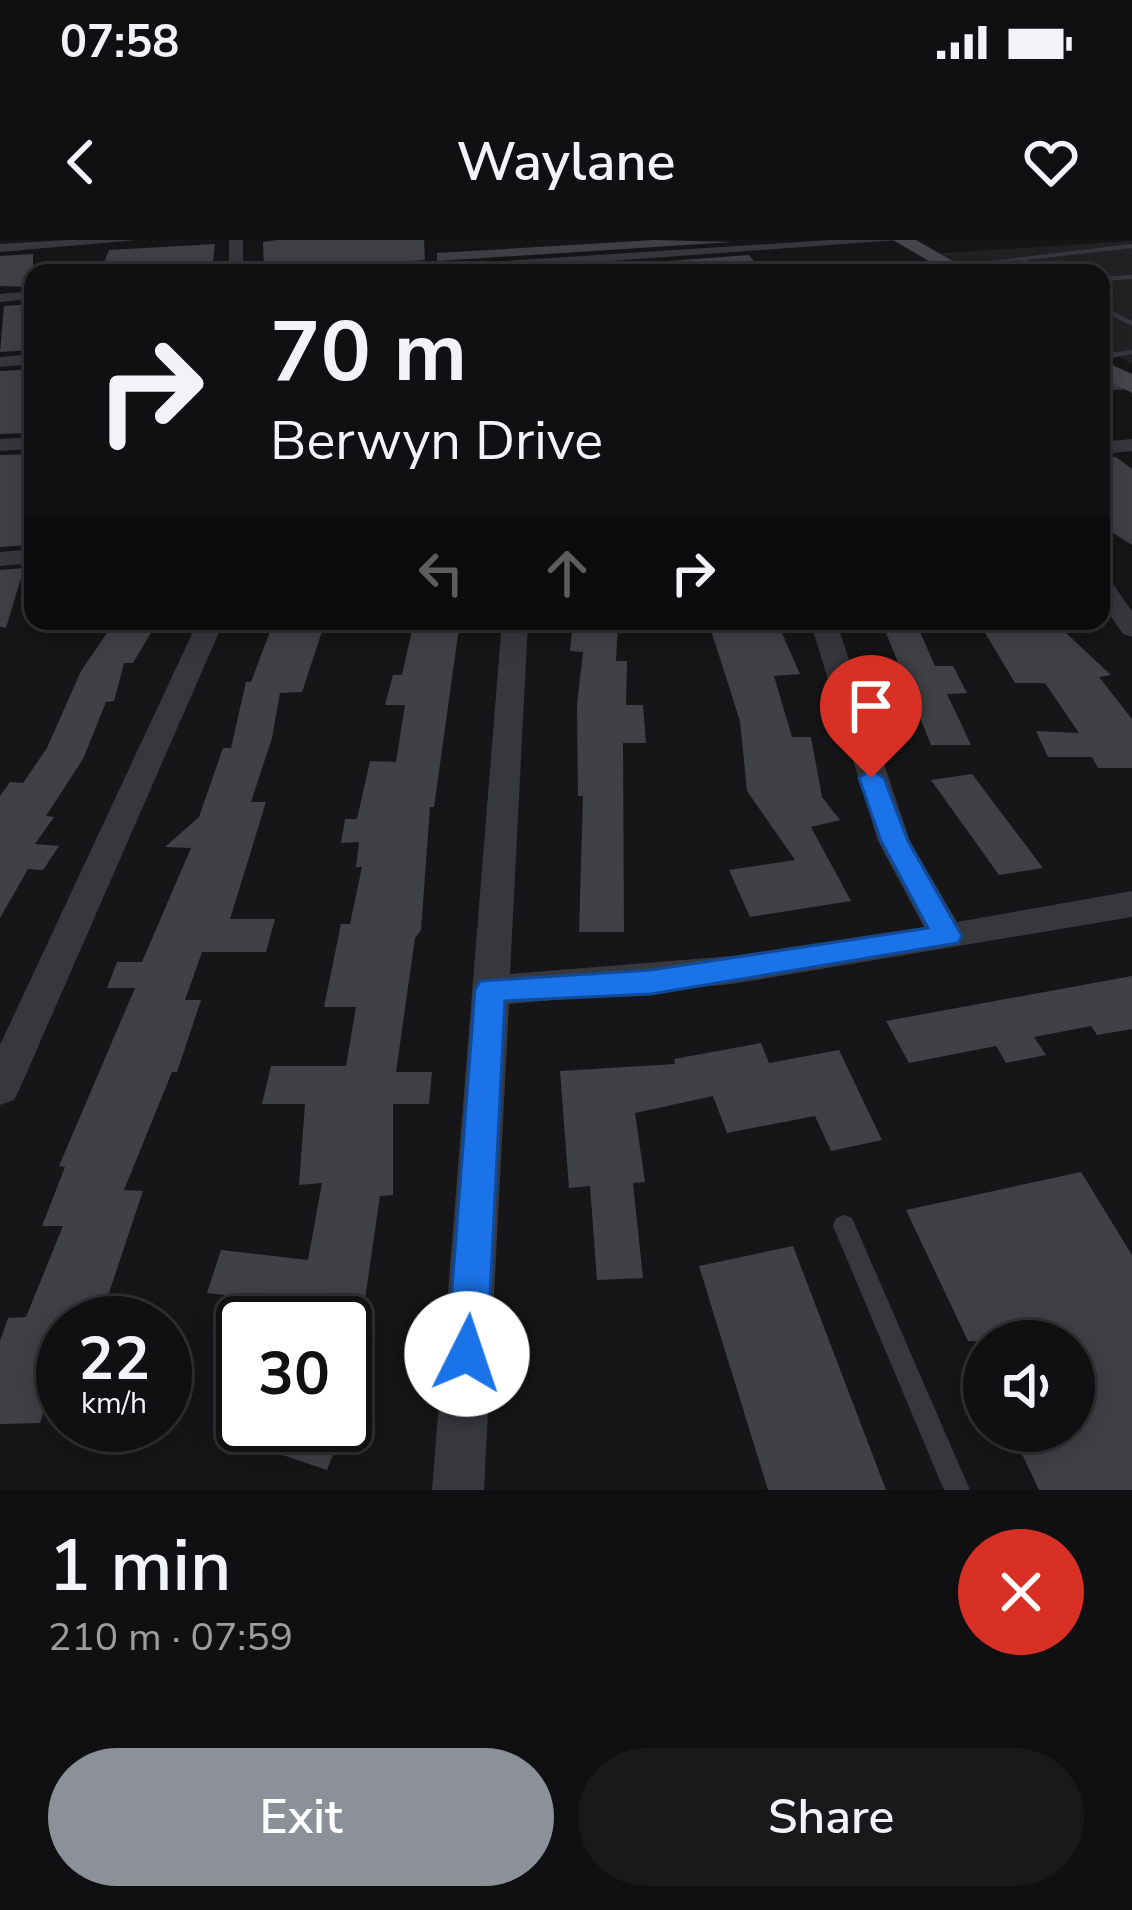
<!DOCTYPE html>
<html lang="en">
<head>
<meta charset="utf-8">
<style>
  body { margin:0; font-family:"Nunito Sans",sans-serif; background:#19191b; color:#f1f3f6; height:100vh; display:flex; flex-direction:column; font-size:45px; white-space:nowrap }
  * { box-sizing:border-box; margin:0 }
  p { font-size:39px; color:#9c9d9f }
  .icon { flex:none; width:66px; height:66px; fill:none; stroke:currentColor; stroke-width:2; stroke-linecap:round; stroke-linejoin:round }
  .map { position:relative; height:1250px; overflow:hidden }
  .panel { display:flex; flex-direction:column; background:#101012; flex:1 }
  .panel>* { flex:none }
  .guide { position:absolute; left:24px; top:24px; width:1086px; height:366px; border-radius:24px; box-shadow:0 6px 30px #0003,0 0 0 3px #303032; background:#101012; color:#f1f3f6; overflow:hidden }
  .controls { position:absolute; left:963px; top:1080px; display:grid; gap:24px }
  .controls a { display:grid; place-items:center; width:132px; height:132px; border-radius:50%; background:#101012; box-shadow:0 6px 30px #0003,0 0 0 3px #303032; font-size:60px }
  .speed { position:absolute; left:36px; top:1056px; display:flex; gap:24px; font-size:60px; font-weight:700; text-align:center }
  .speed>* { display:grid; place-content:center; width:156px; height:156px; border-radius:50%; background:#101012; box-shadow:0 6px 30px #0003,0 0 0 3px #303032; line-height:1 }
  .speed small { font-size:30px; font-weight:400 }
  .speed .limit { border:6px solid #111; border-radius:18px; background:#fff; color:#111 }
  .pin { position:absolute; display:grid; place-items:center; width:102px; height:102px; color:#fff; margin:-123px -51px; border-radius:50% 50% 50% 0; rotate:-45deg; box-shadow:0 0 12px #0007 }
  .pin .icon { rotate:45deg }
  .me { position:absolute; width:132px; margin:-66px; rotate:4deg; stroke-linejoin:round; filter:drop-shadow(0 0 9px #0008) }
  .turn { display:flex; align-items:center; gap:42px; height:252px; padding:0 48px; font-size:54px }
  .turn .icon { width:156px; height:156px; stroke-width:2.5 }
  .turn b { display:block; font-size:84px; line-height:102px }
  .lanes { display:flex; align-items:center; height:114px; padding:0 48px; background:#0003; justify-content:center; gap:60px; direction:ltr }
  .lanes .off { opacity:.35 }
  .round { display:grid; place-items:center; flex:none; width:126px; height:126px; border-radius:63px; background:#19191b }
  .overview { display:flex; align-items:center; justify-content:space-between; height:204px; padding:0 48px }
  h1 { font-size:72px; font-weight:600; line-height:90px }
  .action { display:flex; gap:24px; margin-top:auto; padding:24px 48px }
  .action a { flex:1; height:138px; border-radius:72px; background:#8c9099; color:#fff; font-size:48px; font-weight:600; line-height:138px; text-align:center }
  .action a+a { background:#19191b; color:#f1f3f6 }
  .status { display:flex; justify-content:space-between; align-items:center; height:84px; padding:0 60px; background:#101012; direction:ltr }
  .status svg { height:33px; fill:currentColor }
  header { display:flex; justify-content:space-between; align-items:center; height:156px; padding:0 48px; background:#101012; font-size:54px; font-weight:600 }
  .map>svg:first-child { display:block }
  .built { fill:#222225 }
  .building { fill:#404145 }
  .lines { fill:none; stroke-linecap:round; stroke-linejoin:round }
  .lane { fill:#37383d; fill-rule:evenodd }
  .street { fill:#37383d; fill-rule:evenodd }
  .secondary { fill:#45474d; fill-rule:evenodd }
  .route { fill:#1a73e8; stroke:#114b97; stroke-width:3 }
</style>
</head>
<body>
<div class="status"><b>07:58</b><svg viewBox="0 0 49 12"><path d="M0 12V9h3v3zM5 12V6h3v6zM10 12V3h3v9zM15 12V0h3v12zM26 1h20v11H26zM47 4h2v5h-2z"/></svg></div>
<header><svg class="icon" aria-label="back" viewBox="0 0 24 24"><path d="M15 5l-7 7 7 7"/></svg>Waylane<svg class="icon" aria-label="heart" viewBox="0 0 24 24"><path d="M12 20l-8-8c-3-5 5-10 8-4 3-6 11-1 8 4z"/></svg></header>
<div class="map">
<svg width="1132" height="1250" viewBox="0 0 1132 1250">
  <rect width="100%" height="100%" fill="#161618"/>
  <path class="built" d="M1132 1V124L1101 107V33H964L930 14Z"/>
  <g class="building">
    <path d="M277 0H424L425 20 264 31 263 2Z"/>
    <path d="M655 0 733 2 437 21V13Z"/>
    <path d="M215 4 212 33H100L109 10Z"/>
    <path d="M33 14V47L0 46V16Z"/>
    <path d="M749 15 764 33H508Z"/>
    <path d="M33 64V110L0 112 4 66Z"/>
    <path d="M33 129V193L0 194V131Z"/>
    <path d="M33 214 32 305 0 307V215Z"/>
    <path d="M1116 217 1132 229V305L1101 285V218Z"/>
    <path d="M24 328 6 388 0 387V330Z"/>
    <path d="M115 381H153L147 391H152L133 423H124L114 461 106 462 83 519 46 576 54 577 35 604 59 606 43 630 28 629 0 678V556L10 542 23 543 47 508 81 431Z"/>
    <path d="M274 381 325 382 302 452 280 453 272 498 251 562H266L230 679H275L266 712H202L185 760H201L177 832H172L124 950 143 951 99 1083H63V1139L54 1140 40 1183 0 1184V1101L8 1078 26 1077 63 986H42L65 927 59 926 135 748H107L117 722H142L191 608 165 607 199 577 223 508H231L246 442H251Z"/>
    <path d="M414 381H460L434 567H430L421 690 415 698 396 832H432L429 864H393V955L380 956 362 1080H297L300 1064 207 1053 221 1010 308 1020 322 943 299 945 305 864H262L271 826H346L356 767H324L341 684H350L362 627H356L359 602 341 603 345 579H357L370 521 396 522 405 465H385L393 435H402Z"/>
    <path d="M708 381H765L767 387 778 384 800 434 774 436 792 497H811L822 557 840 580 811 587 851 661 750 677 729 630 795 620 747 551 740 481Z"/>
    <path d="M978 381H1062L1065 392 1111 435 1099 437 1132 479V528H1098L1092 517H1048L1036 491 1079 493 1045 443H1015Z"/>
    <path d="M573 382 618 384 616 421H627L626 465H643L646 503H623L624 692H579L583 556H578L577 465 583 412 570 411Z"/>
    <path d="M882 383H916L935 426H953L967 453 947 454 971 505H931Z"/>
    <path d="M972 534 1043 628 999 635 931 540Z"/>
    <path d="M1132 736V789L1097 795 1091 786 1034 797 1046 815 1006 823 996 806 909 823 886 781Z"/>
    <path d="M761 803 769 823 839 810 882 900 831 911 815 876 727 893 713 856 635 873 645 942 633 943 643 1038 597 1040 590 946 569 948 560 831 675 824 674 819Z"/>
    <path d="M1081 932 1132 1015V1250H1039L1011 1191H1074V1101H968L906 970Z"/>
    <path d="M793 1006 886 1250H768L699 1026Z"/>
    <path d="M268 1185H345L327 1230 259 1207Z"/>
  </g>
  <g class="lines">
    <g class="lane">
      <path d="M1132 4V8L1027 20 1060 33H1050L1021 20 951 28 948 26Z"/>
      <path d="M1132 35V39L1101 41V37Z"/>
      <path d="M1101 65 1132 81V86L1101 70Z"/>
      <path d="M1132 110V114L1101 120V114Z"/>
      <path d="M1132 143V149L1101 151V145Z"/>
      <path d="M844 975 852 978 970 1250H944L833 986 836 978Z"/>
    </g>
    <g class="street">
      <path d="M66 0H137L0 12V4Z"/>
      <rect x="229" y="0" width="14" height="33"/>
      <path d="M830 0H898L446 33H374L381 29Z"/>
      <path d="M33 51V59L0 62V54Z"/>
      <path d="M33 114V124L0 127V117Z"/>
      <path d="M33 197V209L0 211V199Z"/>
      <path d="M1132 199V211L1101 214V202Z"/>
      <path d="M33 309V323L0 326V312Z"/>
      <path d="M1101 338 1110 340 1132 371V397L1123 394 1101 362Z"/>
      <path d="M198 381H224L20 848 14 860 0 865V805Z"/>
      <path d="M502 381H528L510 734 732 716 924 687 878 601 810 381H836L910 601 957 682 1132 651V677L732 744 509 764 484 1250H432Z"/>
    </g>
    <g class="secondary">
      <path d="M893 0H916L974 33H949Z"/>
      <path d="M1101 120 1132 134V153L1101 137Z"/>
    </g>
  </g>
  <path class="route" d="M871 530 884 538 908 601 962 696 958 703 651 754 505 761 487 1114 481 1128 467 1134 453 1128 447 1114 475 750 480 741 651 730 928 688 881 601 859 538Z"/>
</svg>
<div class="controls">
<a><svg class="icon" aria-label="sound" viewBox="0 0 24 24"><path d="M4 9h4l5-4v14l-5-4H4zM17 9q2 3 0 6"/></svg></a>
</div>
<div class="speed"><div>22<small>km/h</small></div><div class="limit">30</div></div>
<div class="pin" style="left:871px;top:538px;background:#d93025"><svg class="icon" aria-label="arrive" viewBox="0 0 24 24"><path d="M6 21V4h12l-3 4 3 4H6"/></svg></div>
<svg class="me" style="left:467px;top:1114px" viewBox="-20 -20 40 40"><circle r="19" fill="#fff"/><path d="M0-13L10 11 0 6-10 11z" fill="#1a73e8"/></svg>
<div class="guide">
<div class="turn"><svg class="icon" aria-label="right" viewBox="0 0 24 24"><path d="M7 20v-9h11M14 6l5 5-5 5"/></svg><div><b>70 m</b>Berwyn Drive</div></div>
<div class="lanes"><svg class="icon off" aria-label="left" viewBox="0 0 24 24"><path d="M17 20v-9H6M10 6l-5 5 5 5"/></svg><svg class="icon off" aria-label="ahead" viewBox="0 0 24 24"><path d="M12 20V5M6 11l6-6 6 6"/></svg><svg class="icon" aria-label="right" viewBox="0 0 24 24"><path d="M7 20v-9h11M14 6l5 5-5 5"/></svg></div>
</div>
</div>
<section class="panel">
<div class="overview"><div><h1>1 min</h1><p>210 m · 07:59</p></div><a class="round" style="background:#d93025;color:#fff"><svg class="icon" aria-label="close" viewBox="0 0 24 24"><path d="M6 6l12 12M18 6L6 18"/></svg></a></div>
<div class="action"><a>Exit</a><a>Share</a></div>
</section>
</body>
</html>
